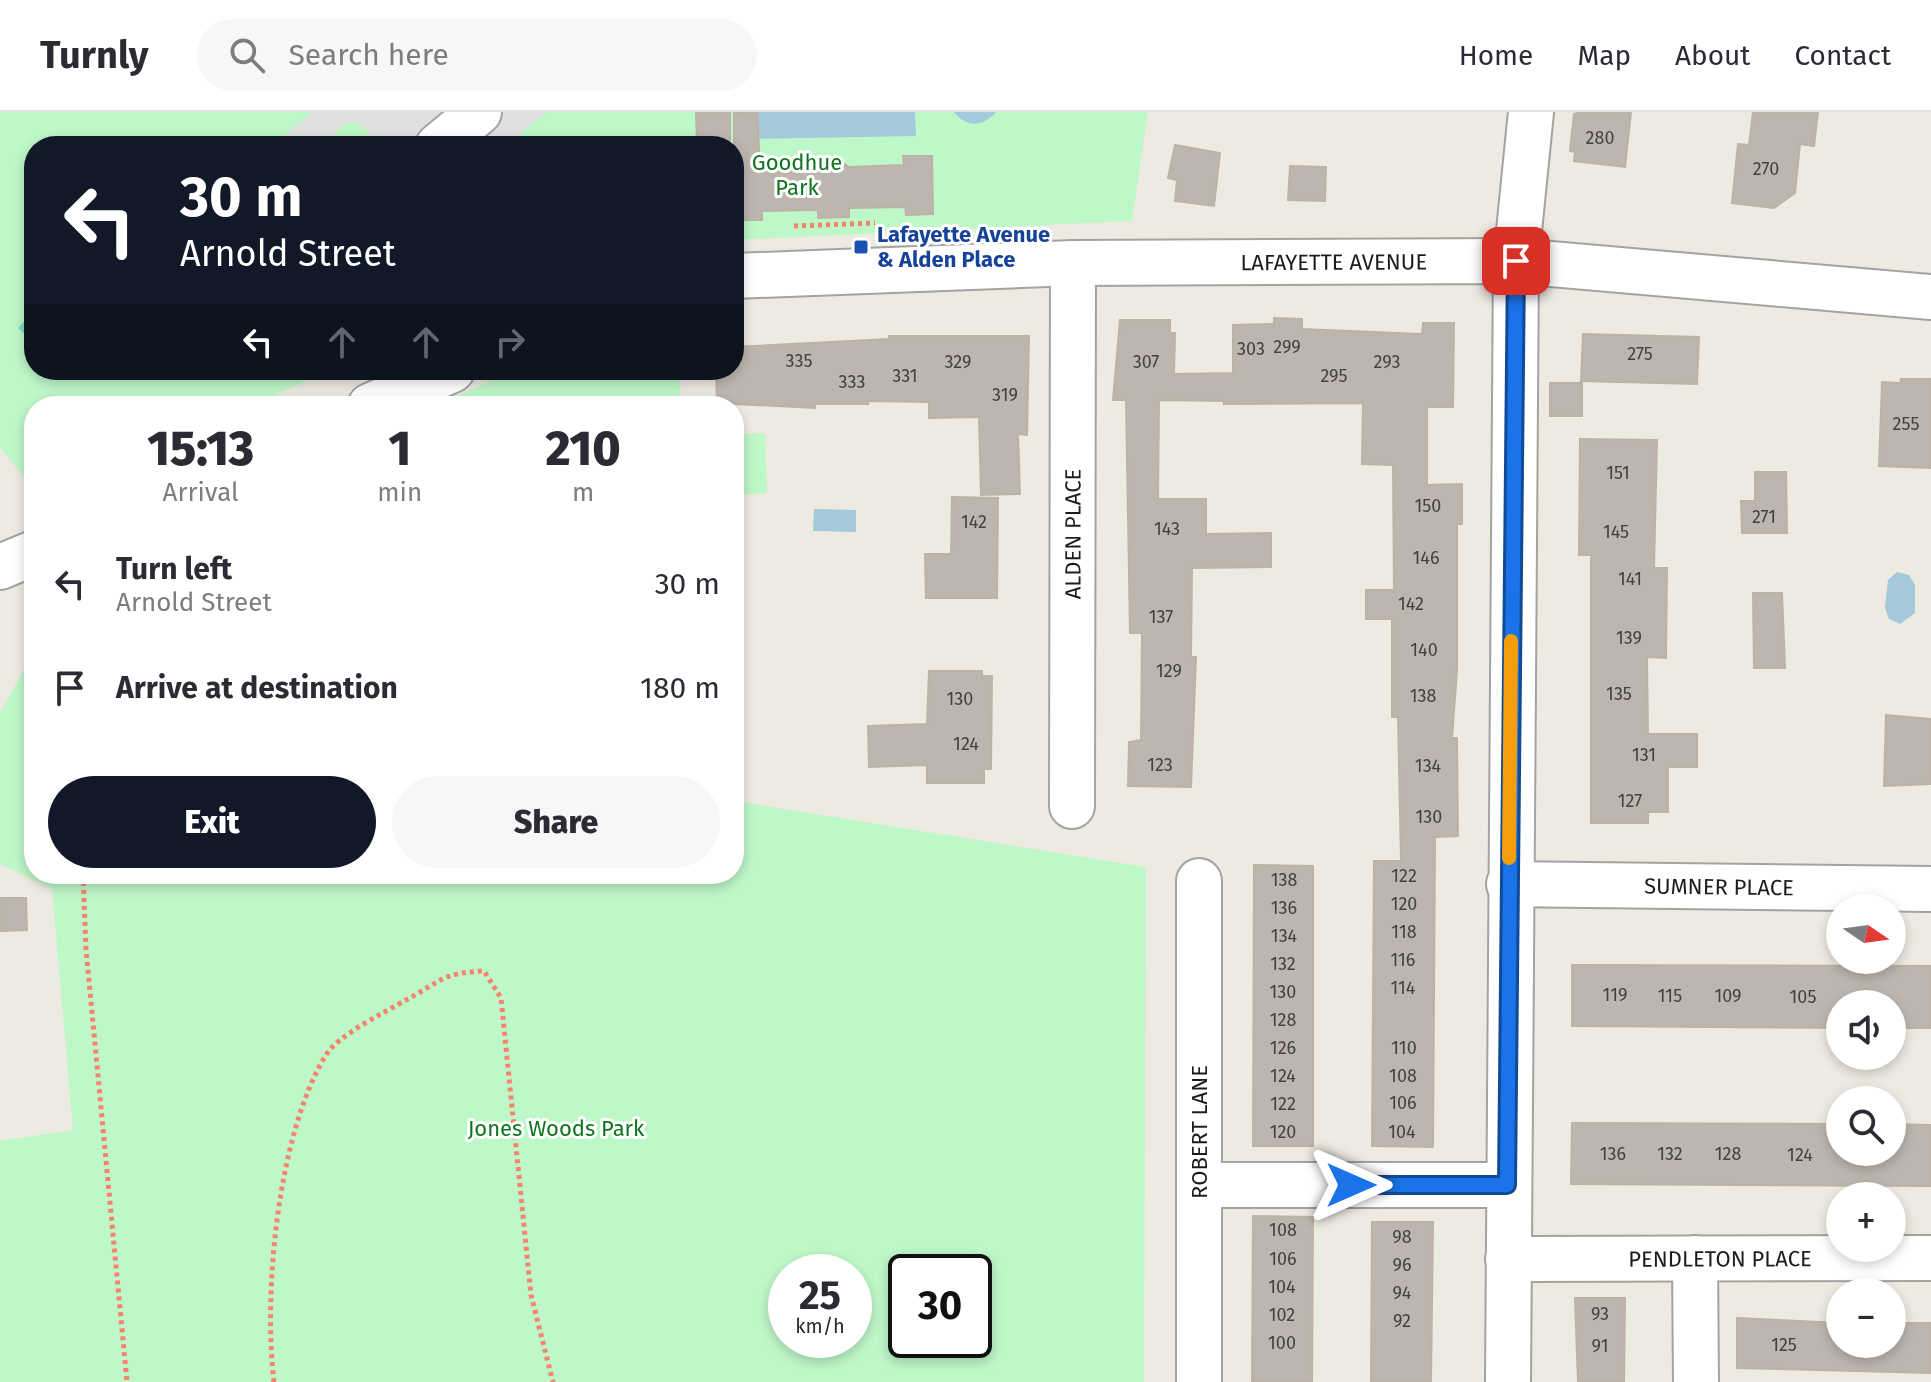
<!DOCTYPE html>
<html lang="en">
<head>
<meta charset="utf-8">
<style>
  body { margin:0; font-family:"Fira Sans",sans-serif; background:#f7f7f7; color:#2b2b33; height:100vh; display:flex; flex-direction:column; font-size:30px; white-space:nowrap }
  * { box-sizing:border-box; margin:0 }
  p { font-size:26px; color:#7c7c81 }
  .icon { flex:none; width:44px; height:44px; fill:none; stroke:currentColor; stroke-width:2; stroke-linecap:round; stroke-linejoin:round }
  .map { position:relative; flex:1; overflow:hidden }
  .panel { position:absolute; left:24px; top:284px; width:720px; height:488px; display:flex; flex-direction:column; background:#fff; border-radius:32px; box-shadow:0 4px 12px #0003 }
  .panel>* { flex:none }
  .banner { position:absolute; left:24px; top:24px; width:720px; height:244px; border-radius:32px; box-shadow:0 4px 12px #0003; background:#111827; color:#fff; overflow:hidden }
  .needle { width:52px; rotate:103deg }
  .tools { position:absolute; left:1826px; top:782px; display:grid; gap:16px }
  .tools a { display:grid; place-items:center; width:80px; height:80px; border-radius:50%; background:#fff; box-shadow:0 4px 12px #0003; font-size:40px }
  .speed { position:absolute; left:768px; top:1142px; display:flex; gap:16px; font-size:40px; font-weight:700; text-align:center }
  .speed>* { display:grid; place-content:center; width:104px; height:104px; border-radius:50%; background:#fff; box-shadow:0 4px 12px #0003; line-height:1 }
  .speed small { font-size:20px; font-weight:400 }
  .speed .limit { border:4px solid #111; border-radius:12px; background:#fff; color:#111 }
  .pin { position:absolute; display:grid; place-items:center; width:68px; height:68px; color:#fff; margin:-34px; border-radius:16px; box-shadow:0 4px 12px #0006 }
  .me { position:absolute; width:88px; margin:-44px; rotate:90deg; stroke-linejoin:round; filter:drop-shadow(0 0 6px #0008) }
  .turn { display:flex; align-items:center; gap:28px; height:168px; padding:0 24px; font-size:36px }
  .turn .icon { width:104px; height:104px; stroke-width:2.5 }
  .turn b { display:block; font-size:56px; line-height:68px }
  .lanes { display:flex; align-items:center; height:76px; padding:0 24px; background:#0003; justify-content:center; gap:40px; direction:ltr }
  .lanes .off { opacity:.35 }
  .eta { display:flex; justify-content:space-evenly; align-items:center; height:136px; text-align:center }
  .eta b { font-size:48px; font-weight:800; line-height:56px }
  .primary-button { display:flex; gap:16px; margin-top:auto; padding:16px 24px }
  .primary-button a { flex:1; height:92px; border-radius:48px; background:#111827; color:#fff; font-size:32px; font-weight:800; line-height:92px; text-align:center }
  .primary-button a+a { background:#f7f7f7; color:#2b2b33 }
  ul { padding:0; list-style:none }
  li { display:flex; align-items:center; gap:24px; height:104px; padding:0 24px }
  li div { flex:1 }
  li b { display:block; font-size:30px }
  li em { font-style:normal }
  header { display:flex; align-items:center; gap:48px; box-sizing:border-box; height:112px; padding:0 40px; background:#fff; border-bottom:2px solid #e1e1e2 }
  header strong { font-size:38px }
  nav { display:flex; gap:44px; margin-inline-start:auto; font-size:28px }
  .search { width:560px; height:72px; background:#f7f7f7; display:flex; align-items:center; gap:20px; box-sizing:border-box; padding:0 28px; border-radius:44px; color:#7c7c81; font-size:30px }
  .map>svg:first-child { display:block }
  .park { fill:#bef7c8; fill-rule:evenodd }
  .pitch { fill:#81dabf }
  .parking { fill:#e0e0e0 }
  .water { fill:#a3c9da }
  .building { fill:#bdb6ae; stroke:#beb2a5; stroke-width:2 }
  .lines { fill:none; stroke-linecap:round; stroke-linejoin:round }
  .minor-casing { stroke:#a3a3a3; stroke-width:48 }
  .path { stroke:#f5846b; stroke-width:5; stroke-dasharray:4 4; stroke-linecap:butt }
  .minor { stroke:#fff; stroke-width:44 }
  .route-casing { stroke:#114b97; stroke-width:20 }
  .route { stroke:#1a73e8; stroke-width:14 }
  .slow { stroke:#f59e0b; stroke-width:14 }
  .transit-dot { fill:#1a4fb4; stroke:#fff; stroke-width:3 }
  .labels { text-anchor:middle; stroke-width:6; stroke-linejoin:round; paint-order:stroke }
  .number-label { font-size:18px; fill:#444240 }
  .park-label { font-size:22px; fill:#0e751f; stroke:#fff }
  .transit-label { font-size:22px; font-weight:bold; fill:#164399; stroke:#fff; text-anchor:start }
  .street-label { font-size:22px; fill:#1c1c1c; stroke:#fff }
</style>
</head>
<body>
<header>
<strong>Turnly</strong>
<div class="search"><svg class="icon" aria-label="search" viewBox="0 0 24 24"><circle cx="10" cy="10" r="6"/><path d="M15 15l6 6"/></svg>Search here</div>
<nav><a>Home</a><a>Map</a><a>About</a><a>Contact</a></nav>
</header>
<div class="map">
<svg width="1931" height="1270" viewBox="0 0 1931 1270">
  <rect width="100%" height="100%" fill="#edeae2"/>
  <g class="park">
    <path d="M0 0H1148L1132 109 734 128V34H34V258H330L251 294H34V365L23 363 0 336Z"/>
    <path d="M515 258H679L681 294H435Z"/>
    <path d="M765 321 767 381 734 383V323Z"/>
    <path d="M34 540V762H734V689L1146 755 1144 1270H0V1029L73 1018 52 777 0 752V601ZM786 1160H854V1228H786ZM906 1160H974V1228H906Z"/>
  </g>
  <path class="pitch" d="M34 199V231L18 216Z"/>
  <path class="parking" d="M313 0H546L506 34H380L363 14 354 10 344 12 323 34H272Z"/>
  <g class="water">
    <path d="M747 0H915L916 24 747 27Z"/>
    <path d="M954 0H996C983 15 967 16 954 0Z"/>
    <path d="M814 397 856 398V420L813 419Z"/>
    <path d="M1897 460 1909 463 1915 473V501L1900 512 1889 507 1885 496 1888 468Z"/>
  </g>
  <g class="building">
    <path d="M696 0H730V32L697 33Z"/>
    <path d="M757 0 760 57 817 55 826 48H839L849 55 904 53 903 44H932L933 102 906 103 905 95 849 96V105L818 106V98L762 99V108H734V1Z"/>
    <path d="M1580 0H1631L1625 55 1574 49 1575 40 1570 39 1574 2Z"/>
    <path d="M1753 0H1818L1814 34 1800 32 1795 81 1774 96 1732 91 1738 32 1749 33Z"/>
    <path d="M1175 33 1220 41 1214 94 1175 89 1177 68 1168 66Z"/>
    <path d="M1290 54 1326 55 1325 89 1288 88Z"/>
    <path d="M1274 206 1302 207V217L1422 222 1423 211H1454L1453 295H1427V373L1462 372V412H1457V558L1452 626H1457L1458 724 1435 725 1433 1035 1372 1034 1374 749H1401L1398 605H1392V507H1366V478H1394L1393 353 1362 352 1363 291 1224 292V289L1159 288 1158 387H1206V422L1271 421V455L1192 456 1191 545H1196L1191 675 1128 674 1129 630 1141 628 1142 521H1130L1126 288H1113L1120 208H1170V221H1175L1174 262 1233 261V213L1274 212Z"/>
    <path d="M1583 222 1699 225 1697 272 1581 269Z"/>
    <path d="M889 224H1029L1027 323 1018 322 1020 382 981 383 979 305 929 306V290L868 289V292H815V296L717 291 716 258H734V235L889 227Z"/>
    <path d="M1901 267H1931V356L1879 354 1882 270 1900 271Z"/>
    <rect x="1550" y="271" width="32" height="33"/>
    <path d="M1580 327 1657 328 1654 456H1667L1666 546 1647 545 1648 622H1697V655H1668V700H1648V711H1591V443H1579Z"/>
    <path d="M1755 360H1786L1787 421H1742L1741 389H1755Z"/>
    <path d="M952 385 998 386 997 486H926L925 442H951Z"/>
    <path d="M1753 481H1782L1785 556H1754Z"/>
    <path d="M929 559H982V564H992L991 657H984V671H927V653L869 655 868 614 927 612Z"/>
    <path d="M1886 603 1931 607V672L1884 674Z"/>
    <path d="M1254 753 1313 754V1034H1253Z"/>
    <path d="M0 786H26L27 818 0 819Z"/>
    <path d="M1572 853 1931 854V916H1892V892H1840V916L1572 914Z"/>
    <path d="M1572 1011 1840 1012V1040H1892V1012L1931 1013V1074L1571 1072Z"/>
    <path d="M1253 1104 1313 1105 1312 1270H1252Z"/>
    <path d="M1372 1110H1433L1431 1270H1371Z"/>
    <path d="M1575 1186H1625L1624 1270H1578Z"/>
    <path d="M1737 1206 1840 1211V1232H1892V1211H1931V1261L1737 1256Z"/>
  </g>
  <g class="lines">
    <g class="minor-casing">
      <g id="minor">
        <path d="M438 34 479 0"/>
        <path id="s1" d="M734 164 1073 151 1516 149 1931 185"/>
        <path d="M370 294 452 258"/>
        <path d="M0 455 34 441"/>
        <path id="s2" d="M1072 694 1073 151"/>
        <path d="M1199 769V1270"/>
        <path id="s3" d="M1509 772 1931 777"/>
        <path d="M1199 1073H1507"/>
        <path d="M1695 1146 1696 1270"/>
        <path id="s4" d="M1508 1147 1931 1146"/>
        <path d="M1508 1270 1516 149 1531 0"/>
      </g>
    </g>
    <g class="path">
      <path d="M794 114 875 111"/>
      <path d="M83 762 86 837 127 1270"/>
      <path d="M274 1270C263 1181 278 1020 326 943 338 923 385 900 406 888 442 869 441 861 484 859L501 886 531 1183 553 1270"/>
    </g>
    <use href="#minor" class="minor"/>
  </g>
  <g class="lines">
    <g class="route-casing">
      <path id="route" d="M1351 1073H1507L1516 149"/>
    </g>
    <use href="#route" class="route"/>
    <path class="slow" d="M1509 746 1511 529"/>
  </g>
  <rect class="transit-dot" x="853" y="127" width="16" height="16" rx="4"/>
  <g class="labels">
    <g class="number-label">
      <text x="1600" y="32">280</text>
      <text x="1766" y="63">270</text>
      <text x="1287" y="241">299</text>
      <text x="1251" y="243">303</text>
      <text x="1640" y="248">275</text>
      <text x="799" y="255">335</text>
      <text x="958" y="256">329</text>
      <text x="1146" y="256">307</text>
      <text x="1387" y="256">293</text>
      <text x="905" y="270">331</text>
      <text x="1334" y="270">295</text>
      <text x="852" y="276">333</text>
      <text x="1005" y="289">319</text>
      <text x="1906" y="318">255</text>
      <text x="1618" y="367">151</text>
      <text x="1428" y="400">150</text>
      <text x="1764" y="411">271</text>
      <text x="974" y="416">142</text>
      <text x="1167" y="423">143</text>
      <text x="1616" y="426">145</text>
      <text x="1426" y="452">146</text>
      <text x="1630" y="473">141</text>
      <text x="1411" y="498">142</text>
      <text x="1161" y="511">137</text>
      <text x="1629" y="532">139</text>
      <text x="1424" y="544">140</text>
      <text x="1169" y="565">129</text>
      <text x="1619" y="588">135</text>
      <text x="1423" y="590">138</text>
      <text x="960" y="593">130</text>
      <text x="966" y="638">124</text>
      <text x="1644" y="649">131</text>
      <text x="1160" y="659">123</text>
      <text x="1428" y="660">134</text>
      <text x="1630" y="695">127</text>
      <text x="1429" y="711">130</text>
      <text x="1404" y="770">122</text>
      <text x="1284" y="774">138</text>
      <text x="1404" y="798">120</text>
      <text x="1284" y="802">136</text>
      <text x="1404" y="826">118</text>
      <text x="1284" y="830">134</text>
      <text x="1403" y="854">116</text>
      <text x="1283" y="858">132</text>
      <text x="1403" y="882">114</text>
      <text x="1283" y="886">130</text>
      <text x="1615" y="889">119</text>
      <text x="1670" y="890">115</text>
      <text x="1728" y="890">109</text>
      <text x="1803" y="891">105</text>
      <text x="1283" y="914">128</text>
      <text x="1283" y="942">126</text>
      <text x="1404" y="942">110</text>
      <text x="1283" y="970">124</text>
      <text x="1403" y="970">108</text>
      <text x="1403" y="997">106</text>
      <text x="1283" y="998">122</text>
      <text x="1283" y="1026">120</text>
      <text x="1402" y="1026">104</text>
      <text x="1613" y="1048">136</text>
      <text x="1670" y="1048">132</text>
      <text x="1728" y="1048">128</text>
      <text x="1800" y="1049">124</text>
      <text x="1283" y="1124">108</text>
      <text x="1402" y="1131">98</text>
      <text x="1283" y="1153">106</text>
      <text x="1402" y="1159">96</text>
      <text x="1282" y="1181">104</text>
      <text x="1402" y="1187">94</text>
      <text x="1600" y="1208">93</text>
      <text x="1282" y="1209">102</text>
      <text x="1402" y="1215">92</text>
      <text x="1282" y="1237">100</text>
      <text x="1784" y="1239">125</text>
      <text x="1600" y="1240">91</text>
    </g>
    <g class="park-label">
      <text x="797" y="58">Goodhue<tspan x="797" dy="25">Park</tspan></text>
      <text x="556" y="1024">Jones Woods Park</text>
    </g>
    <g class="transit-label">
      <text x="877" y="130">Lafayette Avenue<tspan x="877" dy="25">&amp; Alden Place</tspan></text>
    </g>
    <g class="street-label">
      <text dy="8" stroke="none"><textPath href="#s1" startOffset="600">LAFAYETTE AVENUE</textPath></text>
      <text dy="8" stroke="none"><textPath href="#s2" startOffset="272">ALDEN PLACE</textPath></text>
      <text dy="8" stroke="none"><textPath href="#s3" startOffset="210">SUMNER PLACE</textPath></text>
      <text transform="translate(1199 1020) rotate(-90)" y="8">ROBERT LANE</text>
      <text dy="8" stroke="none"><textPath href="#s4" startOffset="212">PENDLETON PLACE</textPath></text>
    </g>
  </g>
</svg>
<div class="tools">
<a><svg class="needle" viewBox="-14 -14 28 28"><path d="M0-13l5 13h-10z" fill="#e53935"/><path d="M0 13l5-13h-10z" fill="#7c7c81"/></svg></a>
<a><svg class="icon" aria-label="sound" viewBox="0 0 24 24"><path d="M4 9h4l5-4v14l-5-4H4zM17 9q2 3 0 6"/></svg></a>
<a><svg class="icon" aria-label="search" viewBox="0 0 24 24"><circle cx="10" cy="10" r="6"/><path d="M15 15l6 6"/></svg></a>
<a>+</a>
<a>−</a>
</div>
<div class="speed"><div>25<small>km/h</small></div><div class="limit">30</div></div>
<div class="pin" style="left:1516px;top:149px;background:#d93025"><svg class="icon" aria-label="arrive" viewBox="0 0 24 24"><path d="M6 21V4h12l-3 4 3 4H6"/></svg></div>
<svg class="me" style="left:1351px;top:1073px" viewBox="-20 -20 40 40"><path d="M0-17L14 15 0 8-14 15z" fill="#1a73e8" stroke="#fff" stroke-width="4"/></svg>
<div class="banner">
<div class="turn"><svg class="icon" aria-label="left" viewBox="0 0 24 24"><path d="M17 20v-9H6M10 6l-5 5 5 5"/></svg><div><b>30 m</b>Arnold Street</div></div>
<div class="lanes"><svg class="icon" aria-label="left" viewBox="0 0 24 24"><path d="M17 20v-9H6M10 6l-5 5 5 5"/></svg><svg class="icon off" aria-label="ahead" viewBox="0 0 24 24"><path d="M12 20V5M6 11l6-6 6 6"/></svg><svg class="icon off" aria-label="ahead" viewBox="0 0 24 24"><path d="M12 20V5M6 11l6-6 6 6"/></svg><svg class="icon off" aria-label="right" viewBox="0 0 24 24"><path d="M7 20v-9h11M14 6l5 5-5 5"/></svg></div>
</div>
<section class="panel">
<div class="eta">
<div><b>15:13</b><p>Arrival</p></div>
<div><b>1</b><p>min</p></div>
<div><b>210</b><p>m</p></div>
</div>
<ul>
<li><svg class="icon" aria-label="left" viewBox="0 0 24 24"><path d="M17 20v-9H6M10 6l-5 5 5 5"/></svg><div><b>Turn left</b><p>Arnold Street</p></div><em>30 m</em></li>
<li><svg class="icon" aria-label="arrive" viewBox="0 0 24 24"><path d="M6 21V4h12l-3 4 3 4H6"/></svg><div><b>Arrive at destination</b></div><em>180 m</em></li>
</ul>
<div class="primary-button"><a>Exit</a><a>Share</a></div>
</section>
</div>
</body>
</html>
